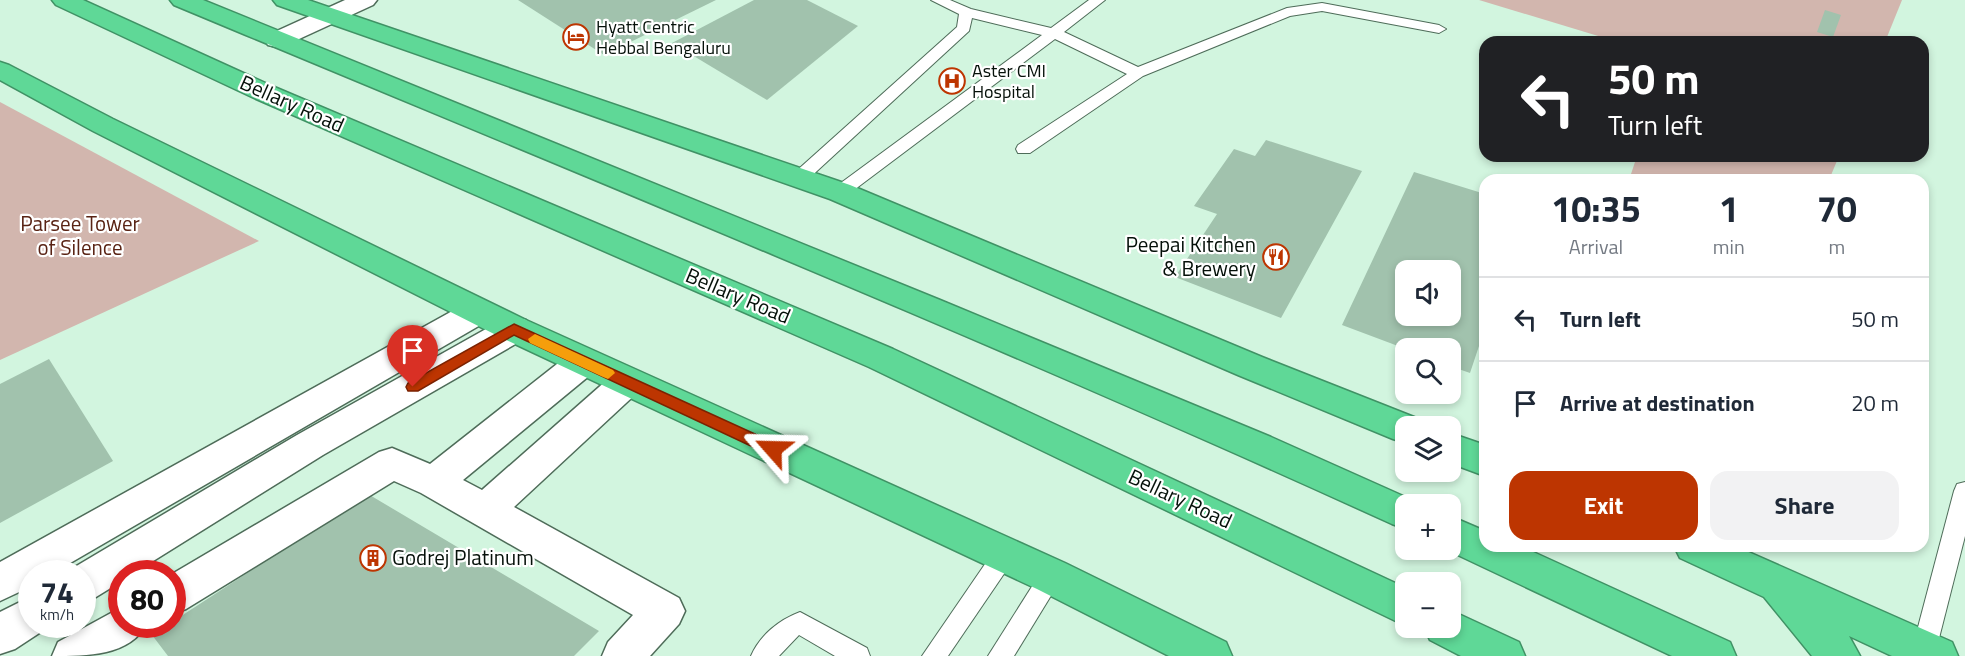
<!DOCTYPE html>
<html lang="en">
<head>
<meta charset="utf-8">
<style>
  body { margin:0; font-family:"Titillium Web",sans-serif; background:#f2f2f3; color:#1f2937; height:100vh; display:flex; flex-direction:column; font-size:22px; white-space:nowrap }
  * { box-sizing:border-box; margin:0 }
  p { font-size:20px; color:#747a83 }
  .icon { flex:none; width:33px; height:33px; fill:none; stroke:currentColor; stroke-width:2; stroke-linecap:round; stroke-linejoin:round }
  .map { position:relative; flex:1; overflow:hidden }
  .sheet { position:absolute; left:1479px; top:174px; width:450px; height:378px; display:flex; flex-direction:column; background:#fff; border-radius:18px; box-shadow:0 3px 9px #0003 }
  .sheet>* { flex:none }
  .top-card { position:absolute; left:1479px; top:36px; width:450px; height:126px; border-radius:18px; box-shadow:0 3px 9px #0003; background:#202124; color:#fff; overflow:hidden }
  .buttons { position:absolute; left:1395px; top:260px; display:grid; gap:12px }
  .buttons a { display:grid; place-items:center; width:66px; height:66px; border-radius:12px; background:#fff; box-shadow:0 3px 9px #0003; font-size:30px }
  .speed { position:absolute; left:18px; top:560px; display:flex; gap:12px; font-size:30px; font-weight:700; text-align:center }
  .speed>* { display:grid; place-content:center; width:78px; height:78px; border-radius:50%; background:#fff; box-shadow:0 3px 9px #0003; line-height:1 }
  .speed small { font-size:15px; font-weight:400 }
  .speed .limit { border:9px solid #d22; background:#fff; color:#111 }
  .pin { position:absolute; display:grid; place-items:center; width:51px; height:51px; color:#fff; margin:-62px -26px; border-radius:50% 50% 50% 0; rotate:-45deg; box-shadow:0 0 6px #0007 }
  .pin .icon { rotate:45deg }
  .me { position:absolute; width:66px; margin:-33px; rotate:295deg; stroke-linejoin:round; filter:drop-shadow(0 0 4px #0008) }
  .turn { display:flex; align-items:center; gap:21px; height:126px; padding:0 30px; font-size:27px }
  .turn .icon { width:78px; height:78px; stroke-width:2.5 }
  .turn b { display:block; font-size:42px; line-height:51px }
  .eta { display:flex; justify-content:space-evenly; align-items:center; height:102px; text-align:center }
  .eta b { font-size:36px; font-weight:700; line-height:42px }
  .primary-button { display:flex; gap:12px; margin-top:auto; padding:12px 30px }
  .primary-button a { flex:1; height:69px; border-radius:18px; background:#bd3501; color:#fff; font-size:24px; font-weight:700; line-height:69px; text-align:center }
  .primary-button a+a { background:#f2f2f3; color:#1f2937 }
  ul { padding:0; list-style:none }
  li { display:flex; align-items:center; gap:18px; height:84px; padding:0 30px; border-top:2px solid #e0e1e3 }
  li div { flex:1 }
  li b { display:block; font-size:22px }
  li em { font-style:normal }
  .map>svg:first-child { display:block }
  .green { fill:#d2b6ae }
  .building { fill:#a1c2ad; fill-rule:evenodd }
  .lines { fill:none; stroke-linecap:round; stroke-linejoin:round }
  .lane-casing { stroke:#4e6c59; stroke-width:2 }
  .street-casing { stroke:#4e6c59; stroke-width:3 }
  .highway-casing { stroke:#409265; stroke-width:3 }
  .lane { fill:#fff; fill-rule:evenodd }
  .street { fill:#fff; fill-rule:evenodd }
  .highway { fill:#5fd897; fill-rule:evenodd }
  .route { fill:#bd3501; stroke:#7b2201; stroke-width:1.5 }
  .slow { fill:#f59e0b }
  .labels { text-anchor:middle; stroke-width:4.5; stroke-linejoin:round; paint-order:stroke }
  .far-poi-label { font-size:18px; fill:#051009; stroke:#fff; text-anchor:start }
  .street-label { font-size:21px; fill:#051009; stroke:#fff }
  .park-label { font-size:21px; fill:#592314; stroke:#fff }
  .poi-label { font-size:21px; fill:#051009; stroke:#fff; text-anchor:end }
</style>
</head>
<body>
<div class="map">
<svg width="1965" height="656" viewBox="0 0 1965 656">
  <rect width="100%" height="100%" fill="#d2f5df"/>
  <g class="green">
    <path d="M1479 0H1902L1885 42H1618Z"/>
    <path d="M0 102 259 241 0 360Z"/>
    <path d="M1637 156H1839L1829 180H1629Z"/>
  </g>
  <g class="building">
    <path d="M518 0H716L604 55Z"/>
    <path d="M754 0H807L858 26 767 100 672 43Z"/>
    <path d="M1825 10 1841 15 1833 37 1817 32Z"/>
    <path d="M1266 140 1362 171 1281 318 1175 277 1217 214 1194 206 1234 149 1255 156Z"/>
    <path d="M1414 172 1485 194V328L1470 373 1450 366V348L1406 349 1342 325ZM1406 270H1450V315H1406Z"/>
    <path d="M49 359 113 461 0 523V384Z"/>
    <path d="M368 494 599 631 574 656H168L152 635 172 624V622Z"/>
  </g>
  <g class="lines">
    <g class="lane-casing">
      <g id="lane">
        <path d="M931 0H950L971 9 1051 28 1089 0H1105L1064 32 1138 67 1287 8 1322 3 1439 25 1446 29 1439 33 1322 11 1290 16 1143 76 1030 153H1018L1016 149 1018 145 1127 74 1055 39 846 196H834L831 192 834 188 1042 35 972 18 969 31 805 182H793L791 178 793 174 957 27 959 14Z"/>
        <path d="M1965 482V536L1936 650 1934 656H1914L1912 650 1954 491 1957 484Z"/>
        <path d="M1004 545 1012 548 1016 555 1012 562 948 656H922L996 548Z"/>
        <path d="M1051 566 1059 569 1063 576 1014 656H988L1043 569Z"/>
        <path d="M800 612 867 648 870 656H835L799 635 779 656H751C760 635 779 620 800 612Z"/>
      </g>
    </g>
    <g class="street-casing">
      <g id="street">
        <path d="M345 0H377L373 5 286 45 277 47 268 45 265 40 268 35Z"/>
        <path d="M477 300 489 304 493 312 489 320 53 573H32V586L0 601V562L465 304Z"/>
        <path d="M514 317 526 320 531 329 526 338 323 455 134 573H122V581L96 597 82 602V573H67L68 571 297 435 502 320Z"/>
        <path d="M583 349 595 353 600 362 595 371 463 480 482 490 615 373 627 369 639 373 644 382 639 391 514 507 679 598 685 611 679 624 650 656H602L608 642 633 615 421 493 394 481 186 609 172 614V574L379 452 392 448 430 464 571 353Z"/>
        <path d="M32 596V624H48L47 628 15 649 0 654V612Z"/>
        <path d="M122 607V624H147C129 656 88 656 52 656L58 642Z"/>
      </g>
    </g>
    <g class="highway-casing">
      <g id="highway">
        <path d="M52 0H83L272 86 893 349 1406 588V626L869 367 254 98 56 5Z"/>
        <path d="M170 0H203L940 300 1271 437 1421 504H1406V529L1392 524C991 341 581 175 174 5Z"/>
        <path d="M273 0H308L850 185 1262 357 1419 419 1422 426H1406V443L1393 439 1238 375 830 199 277 5Z"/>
        <path d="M0 62 9 65 113 119 526 320 1065 563 1226 642 1232 656H1169L1037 589 502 338 93 131 0 80Z"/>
        <path d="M1450 433 1485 445V476L1450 463Z"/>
        <path d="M1450 516 1485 531V546H1520L1730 642 1736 656H1672L1445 549H1450Z"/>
        <path d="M1674 546H1735L1952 642 1958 656H1892L1849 636 1860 656H1812L1764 597 1680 558Z"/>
        <path d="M1450 610 1519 642 1525 656H1461L1430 640 1424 627H1450Z"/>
      </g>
    </g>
    <use href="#lane" class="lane"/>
    <use href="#street" class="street"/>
    <use href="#highway" class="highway"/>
  </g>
  <path class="route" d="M514 324 779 445 781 449 779 454H768L514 335 418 391H408L406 387 408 383Z"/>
  <path class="slow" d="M535 334 613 370 615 373 608 379 603 377 530 343 528 339Z"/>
  <defs>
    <g id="hotel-ring" transform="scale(1.35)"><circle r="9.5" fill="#fff" stroke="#bd3501" stroke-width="1.5"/><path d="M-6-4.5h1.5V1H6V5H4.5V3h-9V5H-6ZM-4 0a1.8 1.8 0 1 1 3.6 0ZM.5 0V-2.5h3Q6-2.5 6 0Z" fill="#bd3501"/></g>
    <g id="hospital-ring" transform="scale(1.35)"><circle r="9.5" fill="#fff" stroke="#bd3501" stroke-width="1.5"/><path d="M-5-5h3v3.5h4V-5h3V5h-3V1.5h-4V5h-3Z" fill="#bd3501"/></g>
    <g id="restaurant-ring" transform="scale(1.35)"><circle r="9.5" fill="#fff" stroke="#bd3501" stroke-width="1.5"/><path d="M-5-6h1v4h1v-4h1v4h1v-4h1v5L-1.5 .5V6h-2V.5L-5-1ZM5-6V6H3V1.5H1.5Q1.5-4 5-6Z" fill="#bd3501"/></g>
    <g id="building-ring" transform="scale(1.35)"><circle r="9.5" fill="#fff" stroke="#bd3501" stroke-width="1.5"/><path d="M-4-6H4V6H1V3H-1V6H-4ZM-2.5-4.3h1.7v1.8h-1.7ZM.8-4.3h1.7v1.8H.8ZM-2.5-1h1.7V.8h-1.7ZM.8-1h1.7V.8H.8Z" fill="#bd3501"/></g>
  </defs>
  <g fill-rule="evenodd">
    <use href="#hotel-ring" x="576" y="37"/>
    <use href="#hospital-ring" x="952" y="81"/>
    <use href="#restaurant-ring" x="1276" y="257"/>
    <use href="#building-ring" x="373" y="558"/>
  </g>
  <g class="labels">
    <g class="far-poi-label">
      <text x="596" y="33">Hyatt Centric<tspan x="596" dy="21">Hebbal Bengaluru</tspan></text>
      <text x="972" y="77">Aster CMI<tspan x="972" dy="21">Hospital</tspan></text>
    </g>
    <g class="street-label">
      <text transform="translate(292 104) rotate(24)" y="7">Bellary Road</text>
      <text transform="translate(738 296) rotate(23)" y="7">Bellary Road</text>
      <text transform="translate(1180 499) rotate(25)" y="7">Bellary Road</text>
    </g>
    <g class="park-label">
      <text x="80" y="231">Parsee Tower<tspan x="80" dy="24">of Silence</tspan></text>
    </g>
    <g class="poi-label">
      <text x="1256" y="252">Peepai Kitchen<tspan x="1256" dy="24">&amp; Brewery</tspan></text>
      <text x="392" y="565" text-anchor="start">Godrej Platinum</text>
    </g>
  </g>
</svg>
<div class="buttons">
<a><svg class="icon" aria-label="sound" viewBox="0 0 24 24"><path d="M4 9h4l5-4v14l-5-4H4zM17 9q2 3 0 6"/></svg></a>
<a><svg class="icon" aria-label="search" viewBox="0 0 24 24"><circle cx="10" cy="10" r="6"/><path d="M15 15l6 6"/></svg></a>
<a><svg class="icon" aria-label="layers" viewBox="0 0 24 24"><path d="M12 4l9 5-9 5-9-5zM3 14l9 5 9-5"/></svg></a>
<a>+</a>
<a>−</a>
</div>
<div class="speed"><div>74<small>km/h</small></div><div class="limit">80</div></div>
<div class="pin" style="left:413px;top:387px;background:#d93025"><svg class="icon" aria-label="arrive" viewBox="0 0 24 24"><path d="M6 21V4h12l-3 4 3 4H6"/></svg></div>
<svg class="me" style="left:773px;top:449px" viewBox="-20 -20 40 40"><path d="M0-17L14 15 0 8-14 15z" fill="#bd3501" stroke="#fff" stroke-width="4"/></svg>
<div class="top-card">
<div class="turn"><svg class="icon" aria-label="left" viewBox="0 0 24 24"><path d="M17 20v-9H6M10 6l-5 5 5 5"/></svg><div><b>50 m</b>Turn left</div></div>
</div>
<section class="sheet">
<div class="eta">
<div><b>10:35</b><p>Arrival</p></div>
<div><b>1</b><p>min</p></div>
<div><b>70</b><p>m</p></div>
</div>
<ul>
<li><svg class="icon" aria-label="left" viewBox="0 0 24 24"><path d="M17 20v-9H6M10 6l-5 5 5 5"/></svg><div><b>Turn left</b></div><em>50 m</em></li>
<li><svg class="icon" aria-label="arrive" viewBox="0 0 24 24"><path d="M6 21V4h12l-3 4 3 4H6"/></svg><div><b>Arrive at destination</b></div><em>20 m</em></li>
</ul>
<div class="primary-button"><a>Exit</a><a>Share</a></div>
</section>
</div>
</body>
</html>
